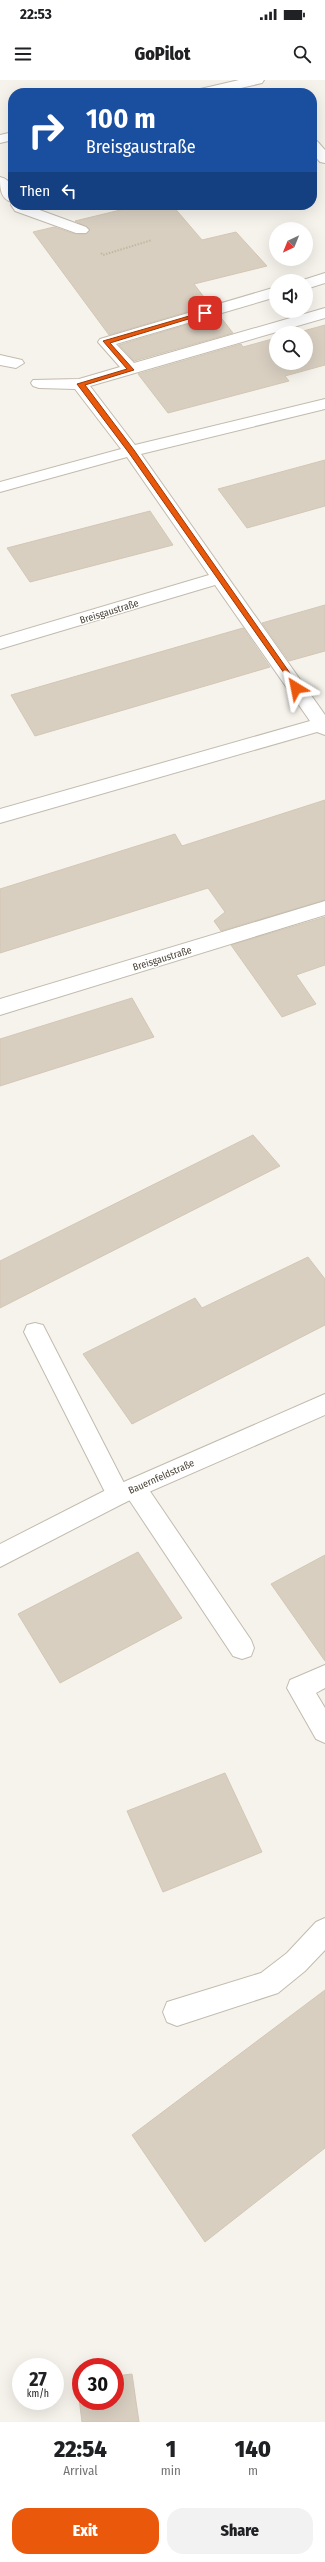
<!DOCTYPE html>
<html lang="en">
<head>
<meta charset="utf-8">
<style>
  body { margin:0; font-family:"Fira Sans Condensed",sans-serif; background:#f2f2f2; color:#202124; height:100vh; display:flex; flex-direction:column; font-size:15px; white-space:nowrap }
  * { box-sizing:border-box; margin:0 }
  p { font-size:13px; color:#757577 }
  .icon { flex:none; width:22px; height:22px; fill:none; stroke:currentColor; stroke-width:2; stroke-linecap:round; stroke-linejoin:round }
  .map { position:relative; height:2342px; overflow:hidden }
  .sheet { display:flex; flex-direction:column; background:#fff; flex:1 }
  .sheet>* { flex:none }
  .banner { position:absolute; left:8px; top:8px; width:309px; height:122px; border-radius:16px; box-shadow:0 4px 16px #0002; background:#1a4fa0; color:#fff; overflow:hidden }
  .needle { width:26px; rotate:223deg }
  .fabs { position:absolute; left:269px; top:142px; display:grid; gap:8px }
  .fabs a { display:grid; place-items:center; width:44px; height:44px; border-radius:50%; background:#fff; box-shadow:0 4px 16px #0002; font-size:20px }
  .speed { position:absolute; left:12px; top:2278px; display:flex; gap:8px; font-size:20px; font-weight:700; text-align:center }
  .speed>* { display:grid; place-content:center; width:52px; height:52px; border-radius:50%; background:#fff; box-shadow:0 4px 16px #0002; line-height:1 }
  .speed small { font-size:10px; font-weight:400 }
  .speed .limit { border:6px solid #d22; background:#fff; color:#111 }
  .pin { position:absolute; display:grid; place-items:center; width:34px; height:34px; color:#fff; margin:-17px; border-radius:8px; box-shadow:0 2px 6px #0006 }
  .me { position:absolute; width:44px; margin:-22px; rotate:325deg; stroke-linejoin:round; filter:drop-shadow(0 0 3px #0008) }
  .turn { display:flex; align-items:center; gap:14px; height:84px; padding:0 12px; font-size:18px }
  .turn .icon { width:52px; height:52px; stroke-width:2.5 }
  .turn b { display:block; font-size:28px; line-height:34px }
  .then { display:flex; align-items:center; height:38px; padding:0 12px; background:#0003; gap:8px; font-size:15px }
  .eta { display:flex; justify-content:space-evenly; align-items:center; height:68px; text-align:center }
  .eta b { font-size:24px; font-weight:800; line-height:28px }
  .cta { display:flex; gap:8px; margin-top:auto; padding:8px 12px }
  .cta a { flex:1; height:46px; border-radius:16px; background:#ea580c; color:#fff; font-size:16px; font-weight:800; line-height:46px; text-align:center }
  .cta a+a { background:#f2f2f2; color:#202124 }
  .status { display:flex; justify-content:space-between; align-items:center; height:28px; padding:0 20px; background:#fff; direction:ltr }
  .status svg { height:11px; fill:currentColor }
  header { display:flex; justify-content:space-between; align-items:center; height:52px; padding:0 12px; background:#fff; font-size:18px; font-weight:800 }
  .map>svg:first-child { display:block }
  .building { fill:#d8cfc1; stroke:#d3c7b4 }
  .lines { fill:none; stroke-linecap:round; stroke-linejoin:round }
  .service-casing { stroke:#c2bbae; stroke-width:2 }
  .minor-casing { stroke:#c2bbae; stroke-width:2 }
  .path { stroke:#c4b79f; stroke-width:2; stroke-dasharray:1.5 1.5; stroke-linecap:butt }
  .service { fill:#fff; fill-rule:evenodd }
  .minor { fill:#fff; fill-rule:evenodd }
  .route { fill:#ea580c; stroke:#983908 }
  .labels { text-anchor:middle; stroke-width:3; stroke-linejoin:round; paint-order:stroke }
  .street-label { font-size:10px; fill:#4b4439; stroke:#fff }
</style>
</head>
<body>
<div class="status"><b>22:53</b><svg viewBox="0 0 49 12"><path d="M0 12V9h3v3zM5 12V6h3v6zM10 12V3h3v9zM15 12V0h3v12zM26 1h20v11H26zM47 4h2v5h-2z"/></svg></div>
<header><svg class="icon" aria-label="menu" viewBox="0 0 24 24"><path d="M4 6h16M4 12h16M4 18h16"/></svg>GoPilot<svg class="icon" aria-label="search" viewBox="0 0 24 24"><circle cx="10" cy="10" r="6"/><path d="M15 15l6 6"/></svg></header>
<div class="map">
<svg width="325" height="2342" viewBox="0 0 325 2342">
  <rect width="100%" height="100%" fill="#f6f3ec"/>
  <g class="building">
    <path d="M141 125H172L202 160 236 152 267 186 194 204 210 225 109 255 33 152 54 147 75 154H86L90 149 75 141Z"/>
    <path d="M219 235 233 253 134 281 119 265Z"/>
    <path d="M325 245V285L285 296 289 301 168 333 138 294 241 264 243 267 276 258V283H306V253H296Z"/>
    <path d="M325 380V426L247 448 218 409Z"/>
    <path d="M150 431 173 465 30 502 7 468Z"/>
    <path d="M325 525V571L289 581 262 543Z"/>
    <path d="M243 548 270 587 35 656 11 615Z"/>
    <path d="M325 720V820L221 851 214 841 225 832 208 808 0 873V809L175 754 182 766Z"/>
    <path d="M325 837V885L296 895 316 924 282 937 231 865Z"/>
    <path d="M132 918 154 957 0 1006V959Z"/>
    <path d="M253 1055 280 1086 0 1228V1181Z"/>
    <path d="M308 1177 325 1199V1245L132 1344 83 1274 195 1218 202 1228Z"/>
    <path d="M138 1472 182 1538 60 1603 18 1534Z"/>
    <path d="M325 1475V1581L271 1504Z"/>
    <path d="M225 1693 262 1772 163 1812 127 1731Z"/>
    <path d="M325 1910V2068L205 2162 132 2055Z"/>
    <path d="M132 2294 139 2342H82L77 2302H81V2321H115V2296Z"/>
  </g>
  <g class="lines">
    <g class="service-casing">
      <g id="service">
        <path d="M0 97C14 100 13 113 13 125H26L86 147 89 150 86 153H76L15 131 11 125 12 122C0 119 0 107 0 97Z"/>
        <path d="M35 1243 43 1245 125 1405 127 1401 135 1398 143 1401 251 1560 254 1568 251 1576 242 1579 233 1576 128 1418 126 1422 118 1425 110 1422 24 1252 27 1245Z"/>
        <path d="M325 1585V1608L316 1613 325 1628V1663L316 1659 287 1608 290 1600Z"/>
        <path d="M325 1838V1870L305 1891 278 1913 177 1946 167 1942 163 1932 167 1922 261 1893 287 1873 316 1842Z"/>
      </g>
    </g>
    <g class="minor-casing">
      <g id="minor">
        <path d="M239 0H264L262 3 219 13H194L196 10Z"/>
        <path d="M13 52V60L0 63V55Z"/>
        <path d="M312 60 317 61 325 70V83L320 82 312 73Z"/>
        <path d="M325 193V203L306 209V201H300Z"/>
        <path d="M276 207V217L116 264 134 283 325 228V238L90 306 135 365 325 319V329L141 374 325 635V655L317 652 0 743V729L310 641 215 505 0 569V557L209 495 127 377 0 412V402L121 369 75 309 39 308 33 306 31 303 33 300 79 299 120 287 98 262 100 259Z"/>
        <path d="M0 275 22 280 24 283 16 288 0 285Z"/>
        <path d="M325 821V835L0 935V919Z"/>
        <path d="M325 1314V1335L126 1422 0 1487V1464L110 1408Z"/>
      </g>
    </g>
    <path class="path" d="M101 173 103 175 152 160"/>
    <use href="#service" class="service"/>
    <use href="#minor" class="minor"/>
  </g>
  <path class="route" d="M203 232 208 233 110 263 134 290 85 305 134 370 299 606 300 608 296 610 129 373 77 304 127 289 103 261Z"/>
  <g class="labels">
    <g class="street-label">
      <text transform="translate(109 531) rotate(-17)" y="4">Breisgaustraße</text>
      <text transform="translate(162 878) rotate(-17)" y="4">Breisgaustraße</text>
      <text transform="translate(161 1396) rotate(-24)" y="4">Bauernfeldstraße</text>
    </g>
  </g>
</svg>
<div class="fabs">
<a><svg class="needle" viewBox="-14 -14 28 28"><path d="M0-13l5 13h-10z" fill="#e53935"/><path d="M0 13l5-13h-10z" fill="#757577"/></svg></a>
<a><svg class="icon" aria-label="sound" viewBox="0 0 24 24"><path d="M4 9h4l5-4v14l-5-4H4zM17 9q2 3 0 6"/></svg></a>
<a><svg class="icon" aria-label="search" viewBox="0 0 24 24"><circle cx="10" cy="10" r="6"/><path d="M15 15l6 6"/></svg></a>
</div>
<div class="speed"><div>27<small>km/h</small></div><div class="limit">30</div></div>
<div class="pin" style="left:205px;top:233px;background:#d93025"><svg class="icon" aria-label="arrive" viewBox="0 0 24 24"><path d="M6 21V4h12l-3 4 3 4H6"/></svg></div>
<svg class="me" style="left:296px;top:608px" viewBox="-20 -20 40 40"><path d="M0-17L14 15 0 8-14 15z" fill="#ea580c" stroke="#fff" stroke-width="4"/></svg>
<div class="banner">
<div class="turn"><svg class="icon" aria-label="right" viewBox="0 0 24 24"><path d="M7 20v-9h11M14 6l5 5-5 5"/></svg><div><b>100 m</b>Breisgaustraße</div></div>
<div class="then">Then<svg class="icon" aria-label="left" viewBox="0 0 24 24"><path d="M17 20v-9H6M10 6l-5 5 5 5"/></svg></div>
</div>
</div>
<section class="sheet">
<div class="eta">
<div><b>22:54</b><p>Arrival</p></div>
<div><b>1</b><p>min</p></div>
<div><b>140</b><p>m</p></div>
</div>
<div class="cta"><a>Exit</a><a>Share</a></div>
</section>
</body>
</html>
